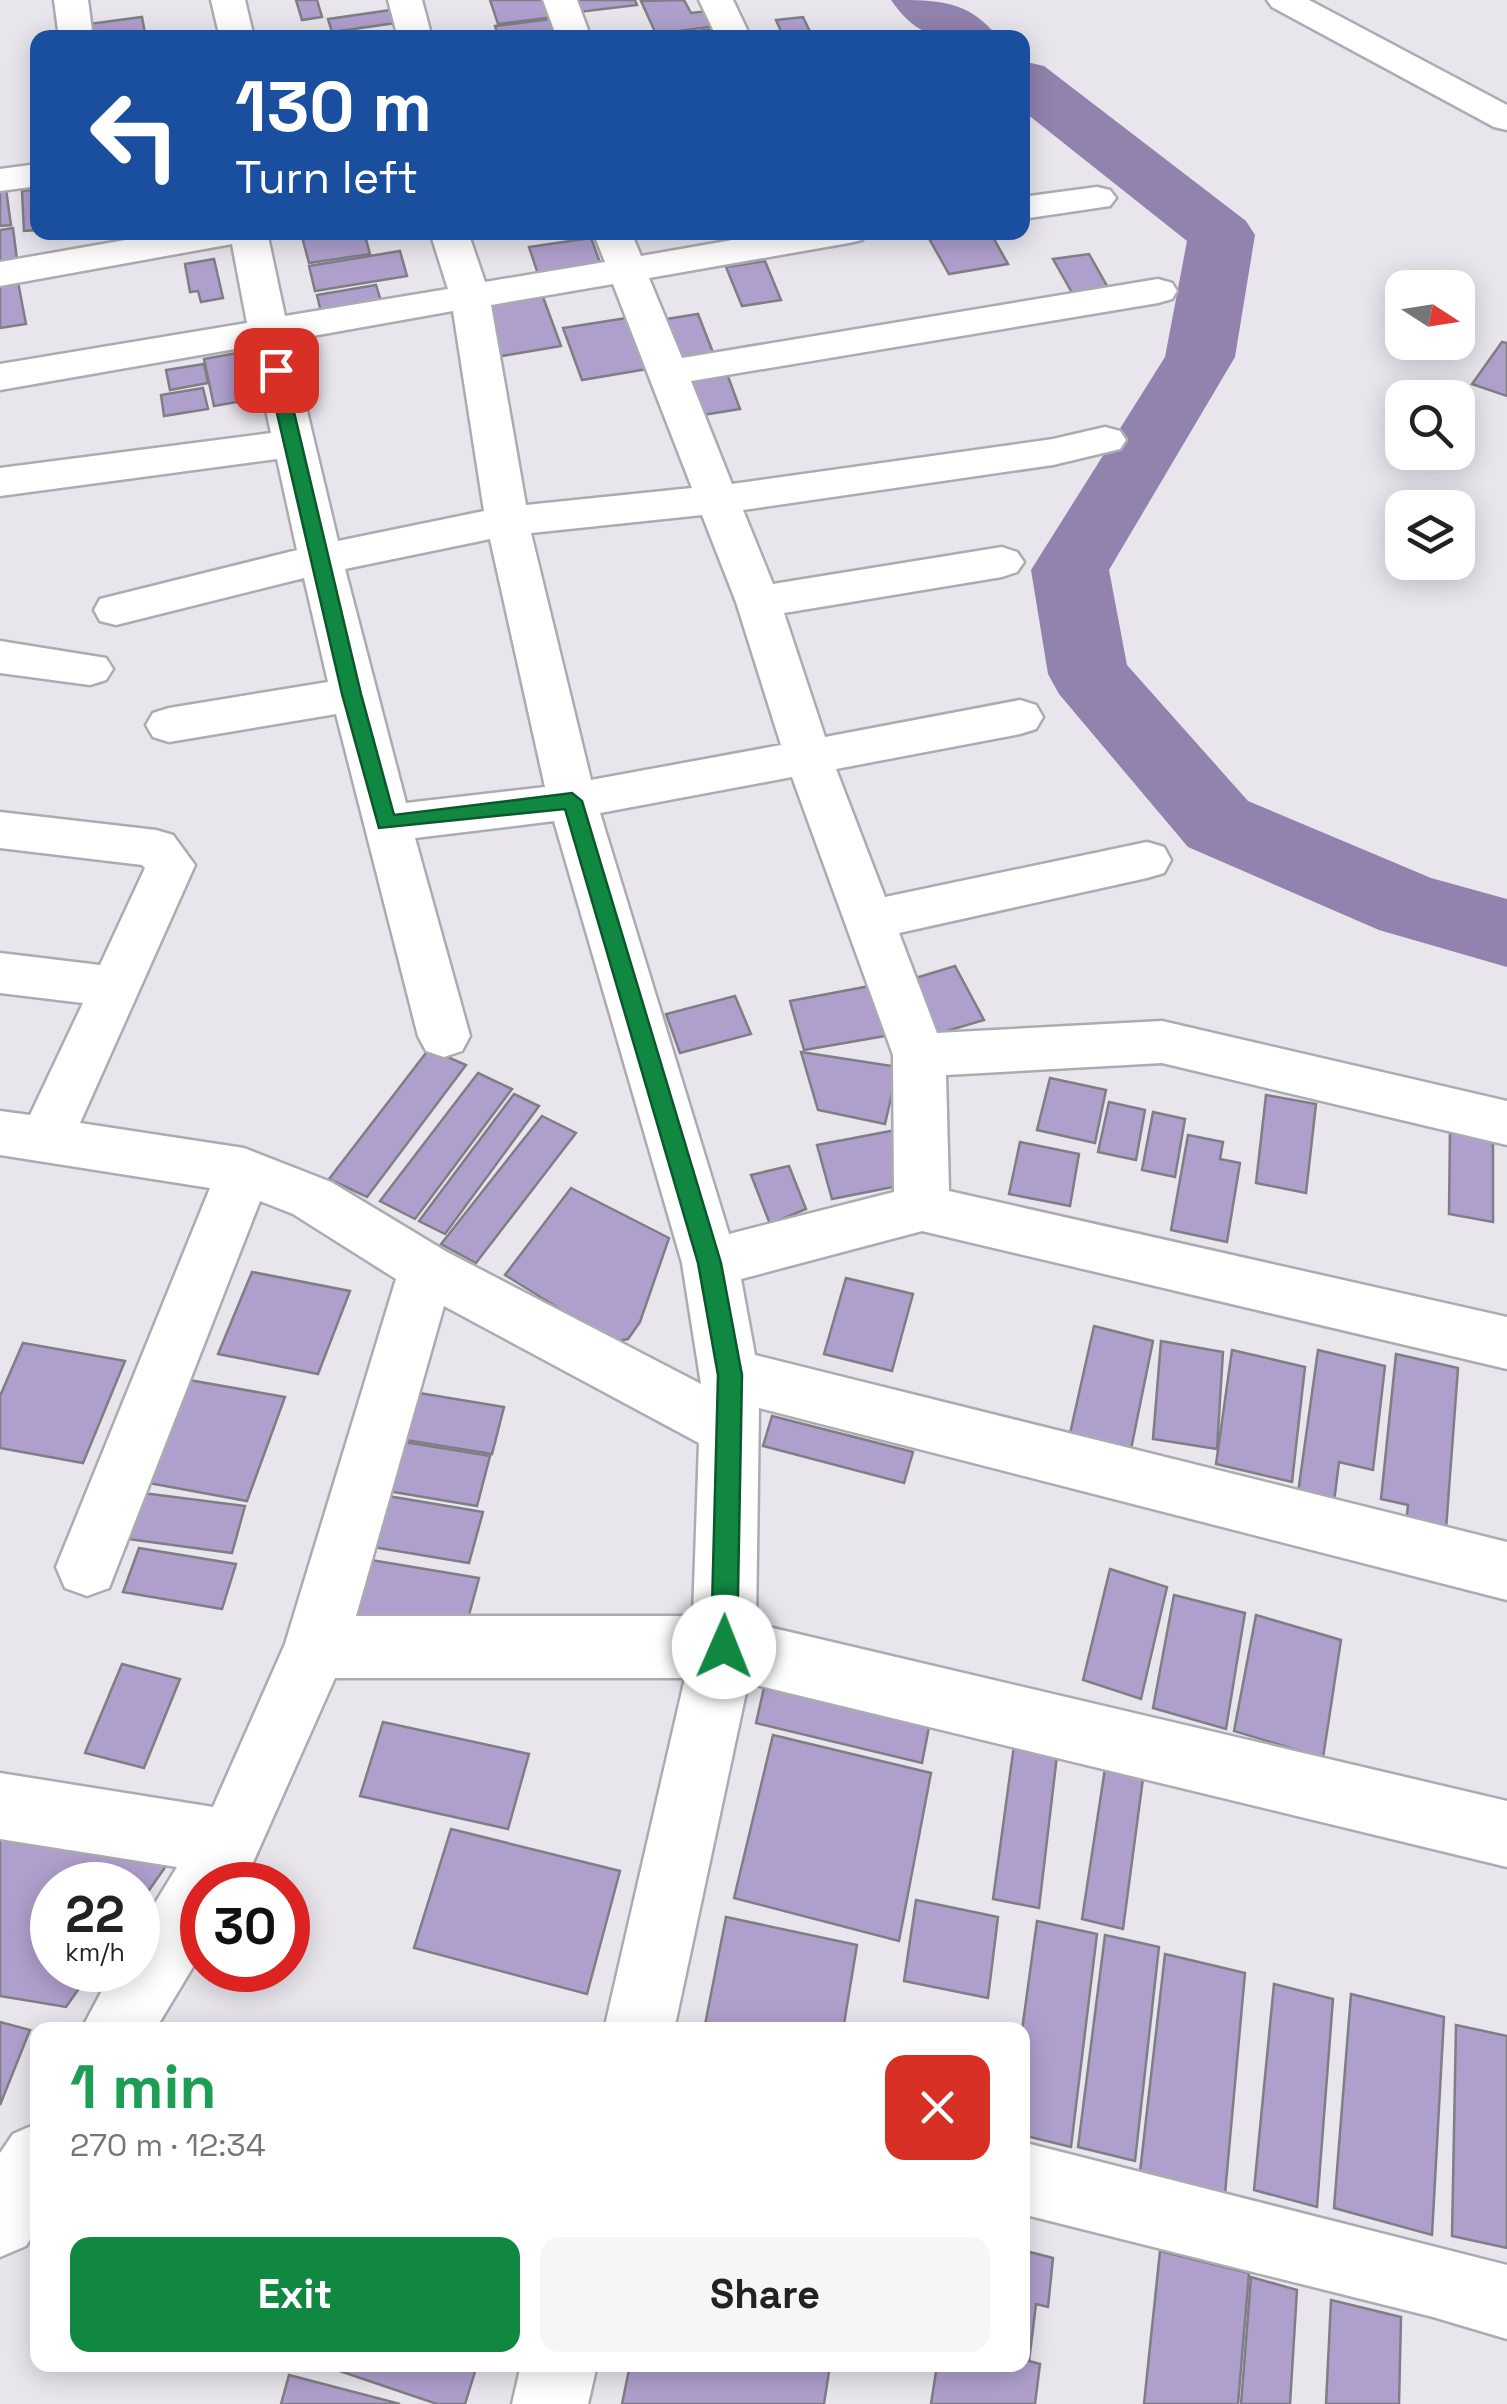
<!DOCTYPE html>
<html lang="en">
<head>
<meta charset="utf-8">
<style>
  body { margin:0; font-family:"Space Grotesk",sans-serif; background:#f6f6f6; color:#222; height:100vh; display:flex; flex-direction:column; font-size:38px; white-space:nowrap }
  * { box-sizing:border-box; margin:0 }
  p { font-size:32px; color:#767676 }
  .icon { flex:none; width:55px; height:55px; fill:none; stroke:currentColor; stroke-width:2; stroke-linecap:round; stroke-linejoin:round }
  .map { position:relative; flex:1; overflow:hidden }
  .details { position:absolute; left:30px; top:2022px; width:1000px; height:350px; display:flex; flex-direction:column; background:#fff; border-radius:20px; box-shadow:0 5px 25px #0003 }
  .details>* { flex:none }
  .banner { position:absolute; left:30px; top:30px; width:1000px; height:210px; border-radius:20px; box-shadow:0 5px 25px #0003; background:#1a4fa0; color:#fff; overflow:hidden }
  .needle { width:65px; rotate:102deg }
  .controls { position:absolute; left:1385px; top:270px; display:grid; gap:20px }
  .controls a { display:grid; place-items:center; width:90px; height:90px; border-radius:20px; background:#fff; box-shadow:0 5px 25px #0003; font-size:50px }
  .speed { position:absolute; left:30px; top:1862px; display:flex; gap:20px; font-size:50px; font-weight:700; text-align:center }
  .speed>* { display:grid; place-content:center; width:130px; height:130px; border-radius:50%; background:#fff; box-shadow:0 5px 25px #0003; line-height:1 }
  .speed small { font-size:25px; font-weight:400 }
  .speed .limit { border:15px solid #d22; background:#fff; color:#111 }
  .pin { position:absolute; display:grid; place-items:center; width:85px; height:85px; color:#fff; margin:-42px; border-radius:20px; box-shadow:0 5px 15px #0006 }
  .me { position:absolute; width:110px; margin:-55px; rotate:1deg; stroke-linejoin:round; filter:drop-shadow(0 0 8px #0008) }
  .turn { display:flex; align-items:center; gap:35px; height:210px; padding:0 40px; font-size:45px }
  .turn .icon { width:130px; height:130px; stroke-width:2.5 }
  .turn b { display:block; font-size:70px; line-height:85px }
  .round { display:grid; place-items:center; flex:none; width:105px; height:105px; border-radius:20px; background:#f6f6f6 }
  .head { display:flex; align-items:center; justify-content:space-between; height:170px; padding:0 40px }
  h1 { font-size:60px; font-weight:800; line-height:75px; color:#1e9e55 }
  .button { display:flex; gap:20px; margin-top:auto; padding:20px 40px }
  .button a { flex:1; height:115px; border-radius:20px; background:#108842; color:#fff; font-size:40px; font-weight:800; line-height:115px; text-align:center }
  .button a+a { background:#f6f6f6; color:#222 }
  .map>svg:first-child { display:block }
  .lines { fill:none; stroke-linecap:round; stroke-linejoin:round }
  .river { fill:#9282ae; fill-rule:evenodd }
  .building { fill:#af9fcd; stroke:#807e85; stroke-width:2.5 }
  .minor-casing { stroke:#adabb2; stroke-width:5 }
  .minor { fill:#fff; fill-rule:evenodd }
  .route { fill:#108842; stroke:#0a582b; stroke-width:2.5 }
</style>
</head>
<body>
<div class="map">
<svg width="1507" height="2404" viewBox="0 0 1507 2404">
  <rect width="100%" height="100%" fill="#e8e5ed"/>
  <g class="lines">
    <g class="river">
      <path d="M891 0C940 0 968 0 999 38 949 38 923 46 891 0Z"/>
      <path d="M1022 61 1044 66 1246 221 1255 235 1235 357 1109 570 1127 665 1248 801 1431 878 1507 899V967L1379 930 1188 847 1059 694 1048 674 1031 570 1165 357 1187 241 1022 110Z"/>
    </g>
  </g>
  <g class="building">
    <path d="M296 0H317L322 17 302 20Z"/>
    <path d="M490 0H547L554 17 498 24Z"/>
    <path d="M575 0H635L637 5 579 12Z"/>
    <path d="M684 0 691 13 708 11 716 26 656 34 641 1Z"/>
    <path d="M398 9 403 22 332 32 328 19Z"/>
    <path d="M142 17 145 33 83 38 81 25Z"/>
    <path d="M803 17 813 38H784L776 20Z"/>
    <path d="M559 18 564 32 499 38 495 26Z"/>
    <path d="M718 28 723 38 657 37Z"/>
    <path d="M6 189 11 225 0 226V190Z"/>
    <path d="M38 189V230L24 231 22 191Z"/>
    <path d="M13 228 18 268 0 271V230Z"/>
    <path d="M333 232H364L370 254 309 263 302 237Z"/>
    <path d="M943 232H990L1008 264 949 274 927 235Z"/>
    <path d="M591 238 602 268 539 277 529 247Z"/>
    <path d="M400 251 407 276 315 291 309 266Z"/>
    <path d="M1089 254 1111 293 1075 298 1053 259Z"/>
    <path d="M214 259 223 298 201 302 198 291 190 292 185 264Z"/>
    <path d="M765 261 781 300 742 306 726 267Z"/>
    <path d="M18 282 26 324 0 328V285Z"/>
    <path d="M376 285 384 311 323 321 317 295Z"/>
    <path d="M543 297 561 346 490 358 475 308Z"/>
    <path d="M698 314 714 355 669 362 654 321Z"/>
    <path d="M627 318 647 369 582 380 563 328Z"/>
    <path d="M1502 342 1507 343V396L1472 384Z"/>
    <path d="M237 353 248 400 214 406 204 359Z"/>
    <path d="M204 364 208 383 170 390 166 370Z"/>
    <path d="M726 371 740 409 690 417 676 378Z"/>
    <path d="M203 388 208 409 164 416 161 395Z"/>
    <path d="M955 966 984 1020 930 1036 902 982Z"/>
    <path d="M870 986 885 1036 804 1050 790 1001Z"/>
    <path d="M735 996 751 1034 680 1053 666 1014Z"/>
    <path d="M429 1049 466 1065 367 1197 329 1179Z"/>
    <path d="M801 1052 898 1067 885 1124 818 1110Z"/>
    <path d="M478 1073 512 1089 415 1219 380 1201Z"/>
    <path d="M1050 1078 1106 1090 1095 1143 1037 1130Z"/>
    <path d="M514 1094 539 1106 445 1234 419 1221Z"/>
    <path d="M1266 1095 1316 1104 1306 1193 1256 1183Z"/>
    <path d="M1109 1102 1145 1110 1136 1160 1098 1152Z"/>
    <path d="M1153 1112 1185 1119 1175 1177 1142 1170Z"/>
    <path d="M542 1116 576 1133 476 1263 441 1244Z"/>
    <path d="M896 1130 913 1183 832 1199 817 1145Z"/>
    <path d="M1450 1130 1493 1137V1222L1449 1214Z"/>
    <path d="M1188 1135 1223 1142 1220 1159 1240 1163 1227 1242 1171 1230Z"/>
    <path d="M1020 1142 1079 1154 1070 1206 1009 1194Z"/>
    <path d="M789 1166 806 1209 770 1224 751 1175Z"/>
    <path d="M571 1188 669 1238 640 1322 628 1339 613 1342 505 1275Z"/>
    <path d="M252 1272 350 1291 318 1374 218 1354Z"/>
    <path d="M846 1278 913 1294 892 1371 824 1354Z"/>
    <path d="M1094 1326 1153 1341 1130 1454 1069 1438Z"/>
    <path d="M1161 1341 1223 1352 1217 1449 1153 1439Z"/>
    <path d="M23 1343 125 1361 83 1463 0 1448V1396Z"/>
    <path d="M1232 1350 1305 1367 1292 1482 1216 1464Z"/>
    <path d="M1318 1350 1385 1366 1373 1470 1339 1462 1334 1502 1298 1493Z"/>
    <path d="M1396 1354 1458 1368 1445 1543 1405 1533 1408 1505 1381 1499Z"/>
    <path d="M189 1380 285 1397 247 1501 149 1483Z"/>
    <path d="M401 1390 504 1407 492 1454 387 1437Z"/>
    <path d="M772 1416 913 1452 904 1483 763 1446Z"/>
    <path d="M386 1439 490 1456 477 1506 370 1488Z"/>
    <path d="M143 1493 245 1506 232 1553 128 1539Z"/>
    <path d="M376 1494 483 1512 469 1563 361 1545Z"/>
    <path d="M139 1548 236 1564 222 1609 123 1592Z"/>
    <path d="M353 1557 479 1578 463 1637 335 1615Z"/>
    <path d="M1110 1569 1167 1587 1141 1699 1083 1680Z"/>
    <path d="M1174 1595 1245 1613 1226 1729 1153 1708Z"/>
    <path d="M1256 1615 1341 1640 1323 1758 1234 1731Z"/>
    <path d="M122 1664 180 1679 144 1768 85 1753Z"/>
    <path d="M765 1683 930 1722 922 1763 756 1723Z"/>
    <path d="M383 1722 529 1754 508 1829 360 1796Z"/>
    <path d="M773 1735 931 1773 899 1941 734 1898Z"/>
    <path d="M1015 1738 1058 1747 1039 1908 993 1899Z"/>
    <path d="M1106 1762 1144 1771 1123 1929 1082 1919Z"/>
    <path d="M451 1829 620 1871 587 1994 414 1948Z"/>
    <path d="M0 1831 168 1863 138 1906V1885H52V1970H92L66 2007 0 1996Z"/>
    <path d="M916 1900 998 1917 988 1998 904 1981Z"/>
    <path d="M726 1917 857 1945 843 2030H704Z"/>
    <path d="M1037 1921 1097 1934 1071 2147 1022 2135V2030Z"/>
    <path d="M1105 1935 1159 1947 1135 2161 1078 2147Z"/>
    <path d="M1165 1954 1245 1973 1225 2194 1140 2172Z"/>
    <path d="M1274 1984 1333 1999 1317 2207 1254 2190Z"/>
    <path d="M1351 1994 1444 2017 1432 2235 1334 2208Z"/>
    <path d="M0 2022 30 2030 0 2105Z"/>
    <path d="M1456 2025 1507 2036V2248L1452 2236Z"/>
    <path d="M1022 2250 1053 2258 1048 2307 1036 2304 1029 2361 1040 2364 1035 2404H931L937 2365H1022Z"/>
    <path d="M1160 2251 1249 2273 1238 2404H1144Z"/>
    <path d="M1251 2277 1297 2290 1290 2404H1241Z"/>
    <path d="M1331 2300 1401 2317 1399 2404H1326Z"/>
    <path d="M322 2365H477L465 2404H437Z"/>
    <path d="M630 2365H830L824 2404H622Z"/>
    <path d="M289 2375 400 2404H281Z"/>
  </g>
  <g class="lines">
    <g class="minor-casing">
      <g id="minor">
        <path d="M54 0H88L93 38H59Z"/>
        <path d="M211 0H245L254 38H220Z"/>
        <path d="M388 0H422L432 38H398Z"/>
        <path d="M543 0H577L591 38H557Z"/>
        <path d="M699 0H733L751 38H717Z"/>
        <path d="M1267 0H1309L1507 105V130L1494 127 1272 7Z"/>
        <path d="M38 164V186L0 191V169Z"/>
        <path d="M1097 187 1110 190 1116 198 1110 206 1022 219V197Z"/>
        <path d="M171 232H267L285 316 448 289 430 232H468L485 282 605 262 593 232H631L641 256 779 232H867L862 240 849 243 649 278 682 358 1158 279 1172 283 1177 291 1172 299 1158 303 691 381 732 484 1053 439 1105 427 1120 431 1126 440 1120 449 1053 465 743 510 773 584 1002 547 1017 552 1024 562 1017 572 1002 577 784 613 825 737 1020 700 1036 705 1043 717 1036 729 1020 734 836 769 885 897 1147 842 1164 847 1171 860 1164 873 1147 878 899 933 937 1033 1162 1021 1507 1101V1145L1162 1063 946 1075 949 1191 1507 1317V1369L922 1231 741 1279 755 1355 1507 1542V1600L759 1408 756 1624 1507 1801V1867L748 1683 674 2030H604L685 1678H335L243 1885H202V1952L155 2030H81L113 1970H138V1931L177 1867 0 1839V1773L213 1807 285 1644 396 1279 293 1214 260 1201 109 1588 87 1596 65 1588 56 1567 210 1188 0 1155V1111L30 1115 83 1003 0 993V953L100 965 145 868 142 865 0 848V812L156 830 173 835 195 865 80 1123 244 1148 331 1182 447 1252 701 1384 682 1263 554 821 415 838 470 1036 462 1051 444 1057 426 1051 418 1036 336 714 169 742 153 737 146 725 153 713 169 708 328 682 304 578 116 625 100 621 94 610 100 599 297 550 277 459 0 496V468L271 433 252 346 0 390V364L247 323 232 244 0 286V262ZM613 284 692 488 526 505 491 305ZM453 311 484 511 338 541 290 340ZM702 515 736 602 781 745 591 780 531 533ZM490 539 545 787 406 803 345 569ZM792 777 893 1055 894 1192 729 1234 600 813ZM444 1306 699 1443 693 1616H356Z"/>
        <path d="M0 641 106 658 113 669 106 680 90 685 0 673Z"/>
        <path d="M38 2123V2227L26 2246 0 2257V2153L13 2134Z"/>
        <path d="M1022 2142 1507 2265V2339L1433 2317 1022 2214Z"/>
        <path d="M521 2365H597L588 2404H512Z"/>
      </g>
    </g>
    <use href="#minor" class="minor"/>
  </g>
  <path class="route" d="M276 365 284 370 361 694 394 815 572 793 582 801 721 1263 742 1375 737 1647 733 1656 724 1660 715 1656 711 1647 718 1375 698 1263 565 809 379 828 342 694 267 370Z"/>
</svg>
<div class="controls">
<a><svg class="needle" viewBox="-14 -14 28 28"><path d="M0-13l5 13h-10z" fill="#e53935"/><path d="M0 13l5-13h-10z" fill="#767676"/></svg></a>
<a><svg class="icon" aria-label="search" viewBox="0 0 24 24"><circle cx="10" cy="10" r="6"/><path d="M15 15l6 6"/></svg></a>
<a><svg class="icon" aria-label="layers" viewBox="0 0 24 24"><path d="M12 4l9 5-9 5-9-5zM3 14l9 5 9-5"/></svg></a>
</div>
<div class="speed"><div>22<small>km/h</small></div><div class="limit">30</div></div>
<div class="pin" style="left:276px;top:370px;background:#d93025"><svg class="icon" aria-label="arrive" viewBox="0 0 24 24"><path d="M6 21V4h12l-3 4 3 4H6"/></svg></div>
<svg class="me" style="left:724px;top:1647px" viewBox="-20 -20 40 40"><circle r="19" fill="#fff"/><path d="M0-13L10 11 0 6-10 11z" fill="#108842"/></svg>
<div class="banner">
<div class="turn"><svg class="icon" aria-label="left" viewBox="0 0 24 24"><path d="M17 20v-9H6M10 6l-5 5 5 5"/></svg><div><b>130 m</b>Turn left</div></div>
</div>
<section class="details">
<div class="head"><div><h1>1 min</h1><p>270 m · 12:34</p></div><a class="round" style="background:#d93025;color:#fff"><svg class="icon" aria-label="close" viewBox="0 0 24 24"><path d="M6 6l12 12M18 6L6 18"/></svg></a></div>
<div class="button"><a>Exit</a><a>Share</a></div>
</section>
</div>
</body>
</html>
